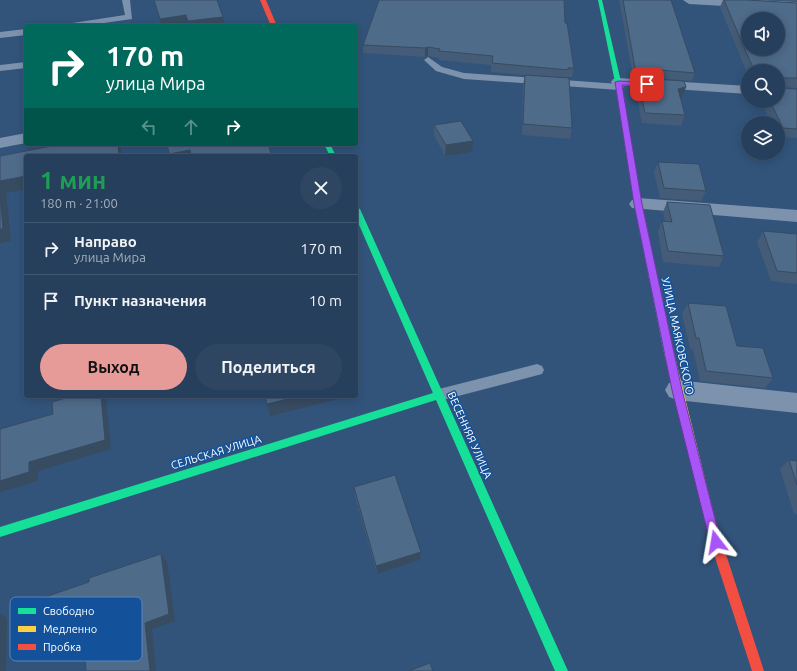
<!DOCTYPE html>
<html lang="ru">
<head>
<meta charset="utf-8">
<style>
  body { margin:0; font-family:Ubuntu,sans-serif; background:#2e4662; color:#f1f3f6; height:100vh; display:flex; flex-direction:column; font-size:15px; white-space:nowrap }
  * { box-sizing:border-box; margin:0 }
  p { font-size:13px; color:#a4afbb }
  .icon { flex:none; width:22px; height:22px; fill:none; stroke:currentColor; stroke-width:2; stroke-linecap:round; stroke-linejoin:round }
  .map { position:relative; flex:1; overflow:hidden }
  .drawer { position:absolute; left:24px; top:154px; width:334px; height:244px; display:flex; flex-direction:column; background:#263f5c; border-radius:4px; box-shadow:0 2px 10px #0003,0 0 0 1px #425872 }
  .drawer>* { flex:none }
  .banner { position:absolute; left:24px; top:24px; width:334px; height:122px; border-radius:4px; box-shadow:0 2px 10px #0003,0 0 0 1px #425872; background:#00695c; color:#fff; overflow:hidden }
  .controls { position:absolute; left:741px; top:12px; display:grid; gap:8px }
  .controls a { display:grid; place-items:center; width:44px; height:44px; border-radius:50%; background:#263f5c; box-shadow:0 2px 10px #0003,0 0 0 1px #425872; font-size:20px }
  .pin { position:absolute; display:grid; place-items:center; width:34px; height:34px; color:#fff; margin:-17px; border-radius:8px; box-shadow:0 2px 6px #0006 }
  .me { position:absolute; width:44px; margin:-22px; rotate:346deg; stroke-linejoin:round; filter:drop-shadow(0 0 3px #0008) }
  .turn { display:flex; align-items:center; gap:14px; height:84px; padding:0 16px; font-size:18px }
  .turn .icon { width:52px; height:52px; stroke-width:2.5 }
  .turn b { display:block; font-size:28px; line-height:34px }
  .lanes { display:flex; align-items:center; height:38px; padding:0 16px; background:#0003; justify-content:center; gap:20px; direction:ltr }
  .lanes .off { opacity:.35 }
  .round { display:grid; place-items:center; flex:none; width:42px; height:42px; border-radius:21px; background:#2e4662 }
  .headline { display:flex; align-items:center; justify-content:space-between; height:68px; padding:0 16px }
  h1 { font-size:24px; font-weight:600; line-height:30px; color:#1e9e55 }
  .primary-button { display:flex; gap:8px; margin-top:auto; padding:8px 16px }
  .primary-button a { flex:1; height:46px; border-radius:24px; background:#e69b98; color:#111; font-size:16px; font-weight:600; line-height:46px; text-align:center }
  .primary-button a+a { background:#2e4662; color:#f1f3f6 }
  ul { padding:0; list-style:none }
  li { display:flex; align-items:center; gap:12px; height:52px; padding:0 16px; border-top:1px solid #425872 }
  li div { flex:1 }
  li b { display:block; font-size:15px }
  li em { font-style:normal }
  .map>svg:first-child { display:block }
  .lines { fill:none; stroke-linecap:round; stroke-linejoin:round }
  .lane { fill:#7d93ad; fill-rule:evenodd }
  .street { fill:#7d93ad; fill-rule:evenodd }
  .fast { fill:#16e098; fill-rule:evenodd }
  .slow { fill:#ffcf43; fill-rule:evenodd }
  .jam { fill:#f24e42; fill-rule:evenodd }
  .wall { fill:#445c77 }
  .shaded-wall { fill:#374b61 }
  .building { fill:#4f6b8a; stroke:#374b61; fill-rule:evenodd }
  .route { fill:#a855f7; stroke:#6d37a1 }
  .labels { text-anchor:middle; stroke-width:3; stroke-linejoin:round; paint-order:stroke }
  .street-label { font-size:11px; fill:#fff; stroke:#13519a }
  .key { fill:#13519a; stroke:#5a85b8; stroke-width:1 }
  .key-label { font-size:11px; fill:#fff }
</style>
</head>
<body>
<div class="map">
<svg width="797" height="671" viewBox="0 0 797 671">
  <rect width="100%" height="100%" fill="#32547b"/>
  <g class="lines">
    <g class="lane">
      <path d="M122 0H130L132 19 83 26H62L66 24 125 15Z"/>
      <path d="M26 29V35L0 38V32Z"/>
      <path d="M428 57 442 67 464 73 619 84 624 87 619 90 464 79 436 71 424 60Z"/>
      <path d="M26 62V68L0 71V65Z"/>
      <path d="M537 364 542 366 544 370 542 374 439 401 434 399 431 395 434 391 439 389Z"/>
    </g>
    <g class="street">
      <path d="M683 0H756L797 2V10L689 4Z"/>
      <path d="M618 78 748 86V94L613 85 611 82 613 79Z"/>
      <path d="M26 133V143L0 148V138Z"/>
      <path d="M638 198 797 210V222L632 208 629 204 632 200Z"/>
      <path d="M677 380 797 393V413L677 400 669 397 665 390 669 383Z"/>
    </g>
    <g class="fast">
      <path d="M598 0H602L621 82 642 204 674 353 672 356H666L664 353 634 204 615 82Z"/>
      <path d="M324 144H330L336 156H330Z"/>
      <path d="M356 207 360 209 568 671H555L436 400 0 537V527L433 393 356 218Z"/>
    </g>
    <path class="slow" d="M669 349 672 350 674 353 711 503 710 507 706 508 702 507 701 503 664 353 666 350Z"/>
    <g class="jam">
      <path d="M260 0H266L277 26H271Z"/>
      <path d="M706 498 710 499 711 503 722 542 764 671H752L710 542 701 503 702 499Z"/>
    </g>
  </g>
  <g class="wall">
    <path d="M619 0H671L695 73 692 81 633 76Z"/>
    <path d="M723 0H747L797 3V88L781 87V88L797 89V138L778 137V123H771L761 101H778V71H748V75L720 7Z"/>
    <path d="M766 0H797V1Z"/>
    <path d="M565 23 574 68 572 77H567V78L572 128 570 139 522 135 523 85 525 75 491 72V65L439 60V58L428 56 425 57 363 53V45Z"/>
    <path d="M638 78 686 87 682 97 680 98 685 115 681 126 642 123 635 88Z"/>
    <path d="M434 125 472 152 445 156 434 135Z"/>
    <path d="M658 162 706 191 701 201 660 198 654 172Z"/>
    <path d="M667 202 724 256 719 267 663 262 658 232 662 221H665L663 212Z"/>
    <path d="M763 231 797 234V284L771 281 757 242Z"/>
    <path d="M688 303 737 346 773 378 765 388 700 381 693 349 690 348 682 314Z"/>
    <path d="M789 460 797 461V514H794L780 469Z"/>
    <path d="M354 487 420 560 377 574 355 496Z"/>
  </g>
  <g class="shaded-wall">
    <path d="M186 15 189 26H161L160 19Z"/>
    <path d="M223 17 225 26H189L188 21Z"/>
    <path d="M428 47V56L425 57V48Z"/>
    <path d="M686 87 682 97 675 100 678 89Z"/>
    <path d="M473 141 472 152 445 156 446 145Z"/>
    <path d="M118 144H120L122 156H119Z"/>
    <path d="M190 150 191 156H170L169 154Z"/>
    <path d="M26 176V189L6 193 11 241 0 243V181Z"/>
    <path d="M101 396H105L106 398 111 449 38 471V481L0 492V481L29 462Z"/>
    <path d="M300 396H350L270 416 267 404Z"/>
    <path d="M421 552 420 560 377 574 376 566Z"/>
    <path d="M161 554 167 562 175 621 152 629 156 671H150L145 623Z"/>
    <path d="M0 614 7 618 6 671H0Z"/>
    <path d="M84 635 93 642 58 654 49 648Z"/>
  </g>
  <g class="building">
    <path d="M154 0H217L223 17 188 21 186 15 160 19Z"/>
    <path d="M379 0H564L565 23H567L574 68H568V70L492 63 493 56 439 51 440 49 428 47 425 48 363 45Z"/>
    <path d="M623 0H671L695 73 635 68Z"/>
    <path d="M724 0H747L797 3V78H781V88L797 89V129L783 128 770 101H778V71H755L749 59ZM748 19H778V49H748Z"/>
    <path d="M525 75 569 78 572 128 523 124Z"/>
    <path d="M638 78 684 81 686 87 678 89 685 115 645 113Z"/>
    <path d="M461 121 473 141 446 145 434 125Z"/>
    <path d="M62 144H118L119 156H26V176L0 181V156Z"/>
    <path d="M167 144H268L272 156H191L190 150 169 154Z"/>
    <path d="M658 162 699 164 706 191 664 188Z"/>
    <path d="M0 195 3 229H0Z"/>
    <path d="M667 202 710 205 724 256 668 251 662 221 672 222Z"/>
    <path d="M763 231 797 234V273L777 271Z"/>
    <path d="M688 303 726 306 737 346 763 348 773 378 706 371 699 338H696Z"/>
    <path d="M73 396H101L105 440 29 462V472L0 481V429L53 414 52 402Z"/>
    <path d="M265 396H300L267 404Z"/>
    <path d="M789 460 797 461V485Z"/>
    <path d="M395 475 421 552 376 566 354 487Z"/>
    <path d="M161 554 169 614 145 623 150 671H86L84 635 49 648 48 596 89 582V578Z"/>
    <path d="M430 663 433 671H409Z"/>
  </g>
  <path class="route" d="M618 81 647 82 650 84 647 86 622 85 642 204 682 390 721 542 720 546 716 548 712 546 710 542 672 390 634 204 615 82Z"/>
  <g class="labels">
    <g class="street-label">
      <text transform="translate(678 336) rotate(78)" y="4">УЛИЦА МАЯКОВСКОГО</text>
      <text transform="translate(470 435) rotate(66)" y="4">ВЕСЕННЯЯ УЛИЦА</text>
      <text transform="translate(216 452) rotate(-17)" y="4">СЕЛЬСКАЯ УЛИЦА</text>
    </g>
  </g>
  <rect x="10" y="597" width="132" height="64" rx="6" class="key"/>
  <rect x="18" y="608" width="18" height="6" fill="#16e098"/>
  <rect x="18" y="626" width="18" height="6" fill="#ffcf43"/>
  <rect x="18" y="644" width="18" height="6" fill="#f24e42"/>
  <g class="key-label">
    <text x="43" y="615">Свободно</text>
    <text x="43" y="633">Медленно</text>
    <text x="43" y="651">Пробка</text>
  </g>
</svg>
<div class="controls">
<a><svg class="icon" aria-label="sound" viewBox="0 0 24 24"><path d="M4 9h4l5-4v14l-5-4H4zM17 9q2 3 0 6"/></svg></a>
<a><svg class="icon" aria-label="search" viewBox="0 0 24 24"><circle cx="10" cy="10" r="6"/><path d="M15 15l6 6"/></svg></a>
<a><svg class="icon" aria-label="layers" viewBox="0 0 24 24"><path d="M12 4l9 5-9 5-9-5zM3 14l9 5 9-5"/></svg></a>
</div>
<div class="pin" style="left:647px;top:84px;background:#d93025"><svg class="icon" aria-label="arrive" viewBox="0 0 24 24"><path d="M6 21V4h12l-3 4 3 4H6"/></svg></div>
<svg class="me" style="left:716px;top:542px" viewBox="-20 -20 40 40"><path d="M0-17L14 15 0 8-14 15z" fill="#a855f7" stroke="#fff" stroke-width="4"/></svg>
<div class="banner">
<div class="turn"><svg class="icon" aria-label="right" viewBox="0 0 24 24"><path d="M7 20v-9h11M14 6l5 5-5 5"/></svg><div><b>170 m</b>улица Мира</div></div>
<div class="lanes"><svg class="icon off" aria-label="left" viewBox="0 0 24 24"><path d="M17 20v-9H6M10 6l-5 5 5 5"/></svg><svg class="icon off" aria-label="ahead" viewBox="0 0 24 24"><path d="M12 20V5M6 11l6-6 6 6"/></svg><svg class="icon" aria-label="right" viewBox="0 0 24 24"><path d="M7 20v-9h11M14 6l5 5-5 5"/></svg></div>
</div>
<section class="drawer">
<div class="headline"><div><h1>1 мин</h1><p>180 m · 21:00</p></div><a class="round"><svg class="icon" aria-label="close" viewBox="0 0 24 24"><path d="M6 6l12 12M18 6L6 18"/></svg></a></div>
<ul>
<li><svg class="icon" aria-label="right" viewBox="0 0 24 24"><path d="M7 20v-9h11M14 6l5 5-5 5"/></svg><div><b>Направо</b><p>улица Мира</p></div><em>170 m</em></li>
<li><svg class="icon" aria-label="arrive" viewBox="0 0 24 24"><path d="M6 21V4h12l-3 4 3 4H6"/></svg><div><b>Пункт назначения</b></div><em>10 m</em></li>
</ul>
<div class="primary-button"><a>Выход</a><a>Поделиться</a></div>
</section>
</div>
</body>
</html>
